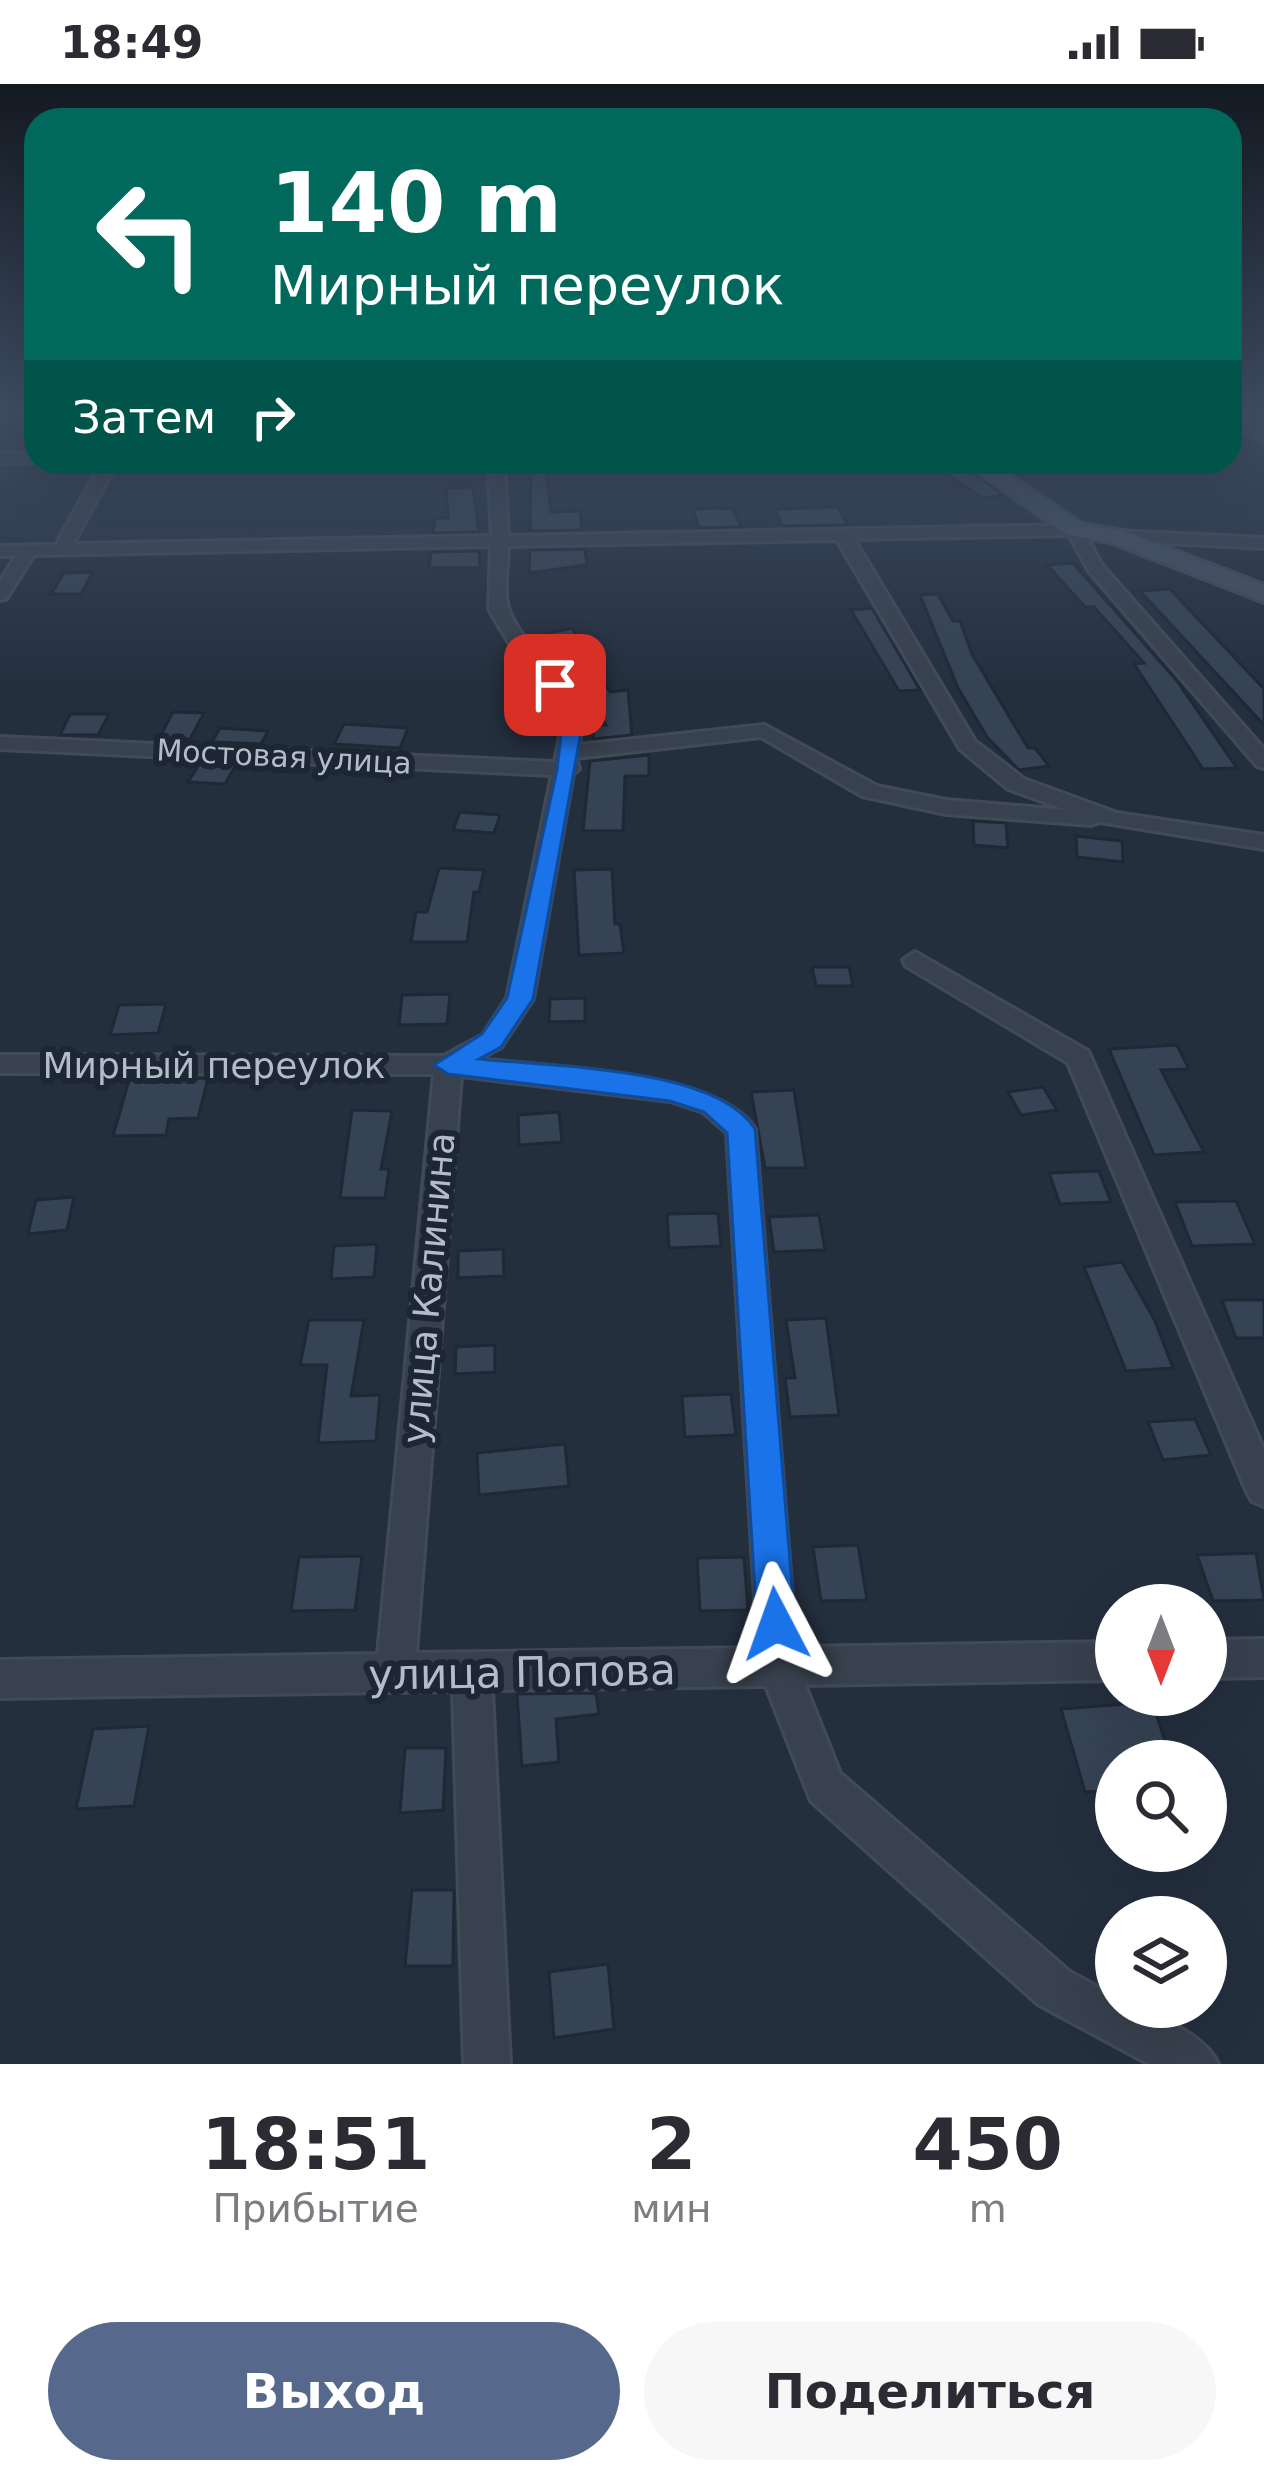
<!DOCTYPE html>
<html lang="ru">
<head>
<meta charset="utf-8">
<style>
  body { margin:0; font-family:"DejaVu Sans",sans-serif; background:#f7f7f7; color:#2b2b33; height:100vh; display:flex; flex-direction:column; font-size:45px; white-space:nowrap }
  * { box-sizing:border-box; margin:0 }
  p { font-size:39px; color:#7c7c81 }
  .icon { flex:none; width:66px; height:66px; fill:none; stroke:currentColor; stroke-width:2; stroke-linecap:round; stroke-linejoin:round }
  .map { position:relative; height:1980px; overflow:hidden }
  .sheet { display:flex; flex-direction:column; background:#fff; flex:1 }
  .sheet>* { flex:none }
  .guide { position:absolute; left:24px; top:24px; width:1218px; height:366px; border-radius:36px; box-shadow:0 12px 48px #0002; background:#00695c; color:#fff; overflow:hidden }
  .needle { width:78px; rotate:180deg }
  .buttons { position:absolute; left:1095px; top:1500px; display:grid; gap:24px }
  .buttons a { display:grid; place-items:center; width:132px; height:132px; border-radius:50%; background:#fff; box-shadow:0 12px 48px #0002; font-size:60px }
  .pin { position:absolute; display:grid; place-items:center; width:102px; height:102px; color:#fff; margin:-51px; border-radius:24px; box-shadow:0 6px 18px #0006 }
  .me { position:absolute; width:132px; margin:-66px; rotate:356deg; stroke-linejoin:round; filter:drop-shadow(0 0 9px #0008) }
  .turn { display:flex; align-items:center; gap:42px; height:252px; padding:0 48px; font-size:54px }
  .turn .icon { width:156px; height:156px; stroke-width:2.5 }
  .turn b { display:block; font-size:84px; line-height:102px }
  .then { display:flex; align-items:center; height:114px; padding:0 48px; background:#0003; gap:24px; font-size:45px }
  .eta { display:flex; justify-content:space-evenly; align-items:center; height:204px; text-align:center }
  .eta b { font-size:72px; font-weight:800; line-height:84px }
  .cta { display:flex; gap:24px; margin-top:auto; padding:24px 48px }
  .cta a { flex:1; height:138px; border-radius:72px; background:#56698c; color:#fff; font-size:48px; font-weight:800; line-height:138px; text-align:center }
  .cta a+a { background:#f7f7f7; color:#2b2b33 }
  .status { display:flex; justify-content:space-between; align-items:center; height:84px; padding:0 60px; background:#fff; direction:ltr }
  .status svg { height:33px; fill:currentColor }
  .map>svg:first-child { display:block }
  .building { fill:#364354; stroke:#1f2835; stroke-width:3 }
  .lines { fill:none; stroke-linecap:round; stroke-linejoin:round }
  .street-casing { stroke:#414a57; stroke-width:6 }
  .secondary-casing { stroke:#414a57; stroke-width:6 }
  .street { fill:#38414e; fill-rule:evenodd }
  .secondary { fill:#465061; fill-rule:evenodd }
  .route { fill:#1a73e8; stroke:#114b97; stroke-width:3 }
  .labels { text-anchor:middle; stroke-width:12; stroke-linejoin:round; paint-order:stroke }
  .far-street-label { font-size:30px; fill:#b4bcc9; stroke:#1d2633 }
  .street-label { font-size:36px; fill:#b4bcc9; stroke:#1d2633 }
  .near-street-label { font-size:42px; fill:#b4bcc9; stroke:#1d2633 }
</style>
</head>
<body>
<div class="status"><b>18:49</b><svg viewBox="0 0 49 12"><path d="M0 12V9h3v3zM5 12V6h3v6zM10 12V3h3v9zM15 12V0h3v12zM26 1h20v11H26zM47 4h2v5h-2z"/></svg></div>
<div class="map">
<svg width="1264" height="1980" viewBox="0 0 1264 1980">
  <rect width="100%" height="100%" fill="#242f3e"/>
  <g class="building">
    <path d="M531 378H545L551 428 580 427 582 446 530 447Z"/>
    <path d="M928 378H960L1003 411 983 414Z"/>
    <path d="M473 403 479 448 433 449 435 434H448L446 404Z"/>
    <path d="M838 423 847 441 782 442 775 425Z"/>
    <path d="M714 424 733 425 741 443 699 444 693 425Z"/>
    <path d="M585 465 587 481 529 489 530 466Z"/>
    <path d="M479 467 480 484H429L431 468Z"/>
    <path d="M1073 479 1177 597 1237 684 1203 685 1134 580 1144 579 1094 523H1085L1047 481Z"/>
    <path d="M93 488 81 510H51L64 489Z"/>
    <path d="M1170 505 1264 605V641L1140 507Z"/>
    <path d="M938 510 953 537H960L972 570 1028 664H1035L1049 682 1019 686 987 653 958 604 920 511Z"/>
    <path d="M872 524 920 606 899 607 851 526Z"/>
    <path d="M572 544 610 608 628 606 632 651 593 655V641H606L549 549Z"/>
    <path d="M173 628 204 629 190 655 159 654Z"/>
    <path d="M70 630H109L98 651H60Z"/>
    <path d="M344 640 408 644 400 664 334 660Z"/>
    <path d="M220 644 268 647 261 660 212 658Z"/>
    <path d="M649 671V692H625L623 747H583L590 677Z"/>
    <path d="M200 679 236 681 225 700 188 698Z"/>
    <path d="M460 728 500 731 494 749 453 746Z"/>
    <path d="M973 737 1006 739 1008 764 974 761Z"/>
    <path d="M1076 752 1122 757 1123 778 1077 773Z"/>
    <path d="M439 784 484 786 479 808H474L467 858H411L416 828H427Z"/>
    <path d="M612 785 615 840H620L624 869 579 871 574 786Z"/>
    <path d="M812 883H849L853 902H816Z"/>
    <path d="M450 910 447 940 399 941 402 911Z"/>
    <path d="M585 914V937L549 938 550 915Z"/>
    <path d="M166 920 158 949 110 951 119 921Z"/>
    <path d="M1177 961 1189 985 1161 986 1204 1068 1154 1071 1109 965Z"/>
    <path d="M208 994 198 1034 169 1035 166 1051 113 1052 129 996Z"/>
    <path d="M1043 1003 1057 1026 1021 1031 1008 1008Z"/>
    <path d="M794 1006 806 1084H765L751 1008Z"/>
    <path d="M352 1026 392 1027 381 1085H389L385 1114H340Z"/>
    <path d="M559 1028 562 1058 519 1061 518 1031Z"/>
    <path d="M1099 1087 1111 1118 1060 1120 1049 1089Z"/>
    <path d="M74 1113 67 1146 28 1150 36 1116Z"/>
    <path d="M1236 1117 1255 1160 1192 1162 1175 1118Z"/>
    <path d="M718 1129 721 1162 669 1164 667 1130Z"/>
    <path d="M819 1131 825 1166 774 1168 769 1133Z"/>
    <path d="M377 1160 374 1193 331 1195 334 1162Z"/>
    <path d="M503 1165 504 1192 458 1194V1167Z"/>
    <path d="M1122 1178 1155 1237 1173 1284 1126 1287 1084 1183Z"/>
    <path d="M1222 1216H1264V1254H1236Z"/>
    <path d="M826 1234 839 1331 790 1333 785 1294H795L786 1236Z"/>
    <path d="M309 1236H364L351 1312 380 1311 376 1357 318 1359 327 1281H300Z"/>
    <path d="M495 1261V1288L455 1290 456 1263Z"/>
    <path d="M731 1310 736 1351 685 1353 682 1312Z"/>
    <path d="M1195 1335 1211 1371 1163 1376 1148 1338Z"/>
    <path d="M565 1360 569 1402 479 1411 477 1369Z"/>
    <path d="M858 1461 867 1516 821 1517 813 1463Z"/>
    <path d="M1256 1469 1264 1516 1213 1517 1197 1471Z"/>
    <path d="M362 1472 355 1526 291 1527 299 1473Z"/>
    <path d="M744 1473 748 1526 700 1527 697 1474Z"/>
    <path d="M596 1609 599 1630 556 1635 559 1678 522 1682 517 1610Z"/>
    <path d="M1152 1618 1172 1677H1116V1706L1085 1708 1061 1625Z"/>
    <path d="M149 1642 134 1722 76 1725 93 1645Z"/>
    <path d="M405 1664H446L443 1726 400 1729Z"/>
    <path d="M412 1806H454L453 1882H405Z"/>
    <path d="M608 1880 614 1945 554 1954 549 1888Z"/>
  </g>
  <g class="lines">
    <g class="street-casing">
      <g id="street">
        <path d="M1230 329 1264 348V359L1230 339Z"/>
        <path d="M0 369H36L38 378 0 379Z"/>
        <path d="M91 378H107L112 388 73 460 492 452 488 378H504L508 452 1075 441 1083 446 1102 481 1264 665V684L1257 682 1089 487 1069 451 854 455 975 657 1024 695 1117 729 1264 751V765L1100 738 1091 741 946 730 862 712 761 653 576 674 579 685 573 690 533 915 501 963 479 975C547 984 718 986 755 1045L796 1563 1116 1558V1596L805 1601 840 1689 1070 1888 1116 1913V1923C1147 1923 1206 1951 1218 1980H1149L1038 1920 811 1717 766 1602 492 1606 510 1980H464L453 1607 0 1614V1576L378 1570 434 990 0 989V971L444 972 483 951 507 914 552 691 0 665V653L555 678 562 642 546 603 516 571 489 525 491 462 34 471 6 515 0 516V497L16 472H0V462L56 461 96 388ZM837 456 960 665 1008 705 1066 726 946 716 877 702 764 641 579 661C589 605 530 576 510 529 502 511 508 482 508 462ZM461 992 670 1017 703 1028 727 1049 758 1564 416 1569Z"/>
        <path d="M1115 447 1264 454V464L1109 456V448Z"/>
        <path d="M915 868 1088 967 1264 1366V1422L1252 1417 1246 1406 1068 979 906 882 903 876Z"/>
        <path d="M1264 1555V1593L1206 1594V1556Z"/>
      </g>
    </g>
    <g class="secondary-casing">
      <path id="secondary" d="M964 378H990L1082 440 1124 447 1264 501V518L1110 458 1067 451Z"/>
    </g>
    <use href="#street" class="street"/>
    <use href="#secondary" class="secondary"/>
  </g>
  <linearGradient id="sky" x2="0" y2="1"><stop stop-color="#141a22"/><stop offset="0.54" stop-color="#3f4d63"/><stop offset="1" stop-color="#3f4d63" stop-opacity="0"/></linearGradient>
  <rect width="1264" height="606" fill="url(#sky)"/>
  <path class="route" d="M555 595 565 601 582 642 533 915 501 963 479 975C549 983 716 982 755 1045L795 1540 789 1553 776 1558 762 1553 757 1540 727 1049 704 1028 670 1017 448 990 434 981 482 950 507 914 557 686 562 642 545 601Z"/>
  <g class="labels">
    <g class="far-street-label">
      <text transform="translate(284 673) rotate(3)" y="10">Мостовая улица</text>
    </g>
    <g class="street-label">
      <text x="214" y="994">Мирный переулок</text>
      <text transform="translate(428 1204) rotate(-85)" y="13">улица Калинина</text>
    </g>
    <g class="near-street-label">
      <text transform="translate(522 1588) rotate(-1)" y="15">улица Попова</text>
    </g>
  </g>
</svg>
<div class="buttons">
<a><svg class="needle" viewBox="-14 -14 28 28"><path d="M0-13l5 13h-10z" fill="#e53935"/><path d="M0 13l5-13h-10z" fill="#7c7c81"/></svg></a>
<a><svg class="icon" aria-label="search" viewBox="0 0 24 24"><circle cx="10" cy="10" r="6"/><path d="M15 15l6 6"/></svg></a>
<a><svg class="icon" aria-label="layers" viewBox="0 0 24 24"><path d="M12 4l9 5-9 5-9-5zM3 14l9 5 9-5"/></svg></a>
</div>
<div class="pin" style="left:555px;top:601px;background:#d93025"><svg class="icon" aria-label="arrive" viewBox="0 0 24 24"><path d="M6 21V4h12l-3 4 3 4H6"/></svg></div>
<svg class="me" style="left:776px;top:1540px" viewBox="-20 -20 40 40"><path d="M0-17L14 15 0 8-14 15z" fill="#1a73e8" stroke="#fff" stroke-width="4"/></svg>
<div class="guide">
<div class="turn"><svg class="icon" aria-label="left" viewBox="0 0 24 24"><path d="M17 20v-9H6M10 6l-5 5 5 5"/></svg><div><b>140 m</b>Мирный переулок</div></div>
<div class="then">Затем<svg class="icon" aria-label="right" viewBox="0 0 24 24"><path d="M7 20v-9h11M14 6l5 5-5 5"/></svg></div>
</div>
</div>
<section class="sheet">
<div class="eta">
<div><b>18:51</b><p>Прибытие</p></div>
<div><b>2</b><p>мин</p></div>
<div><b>450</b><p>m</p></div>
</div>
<div class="cta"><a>Выход</a><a>Поделиться</a></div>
</section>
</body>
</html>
